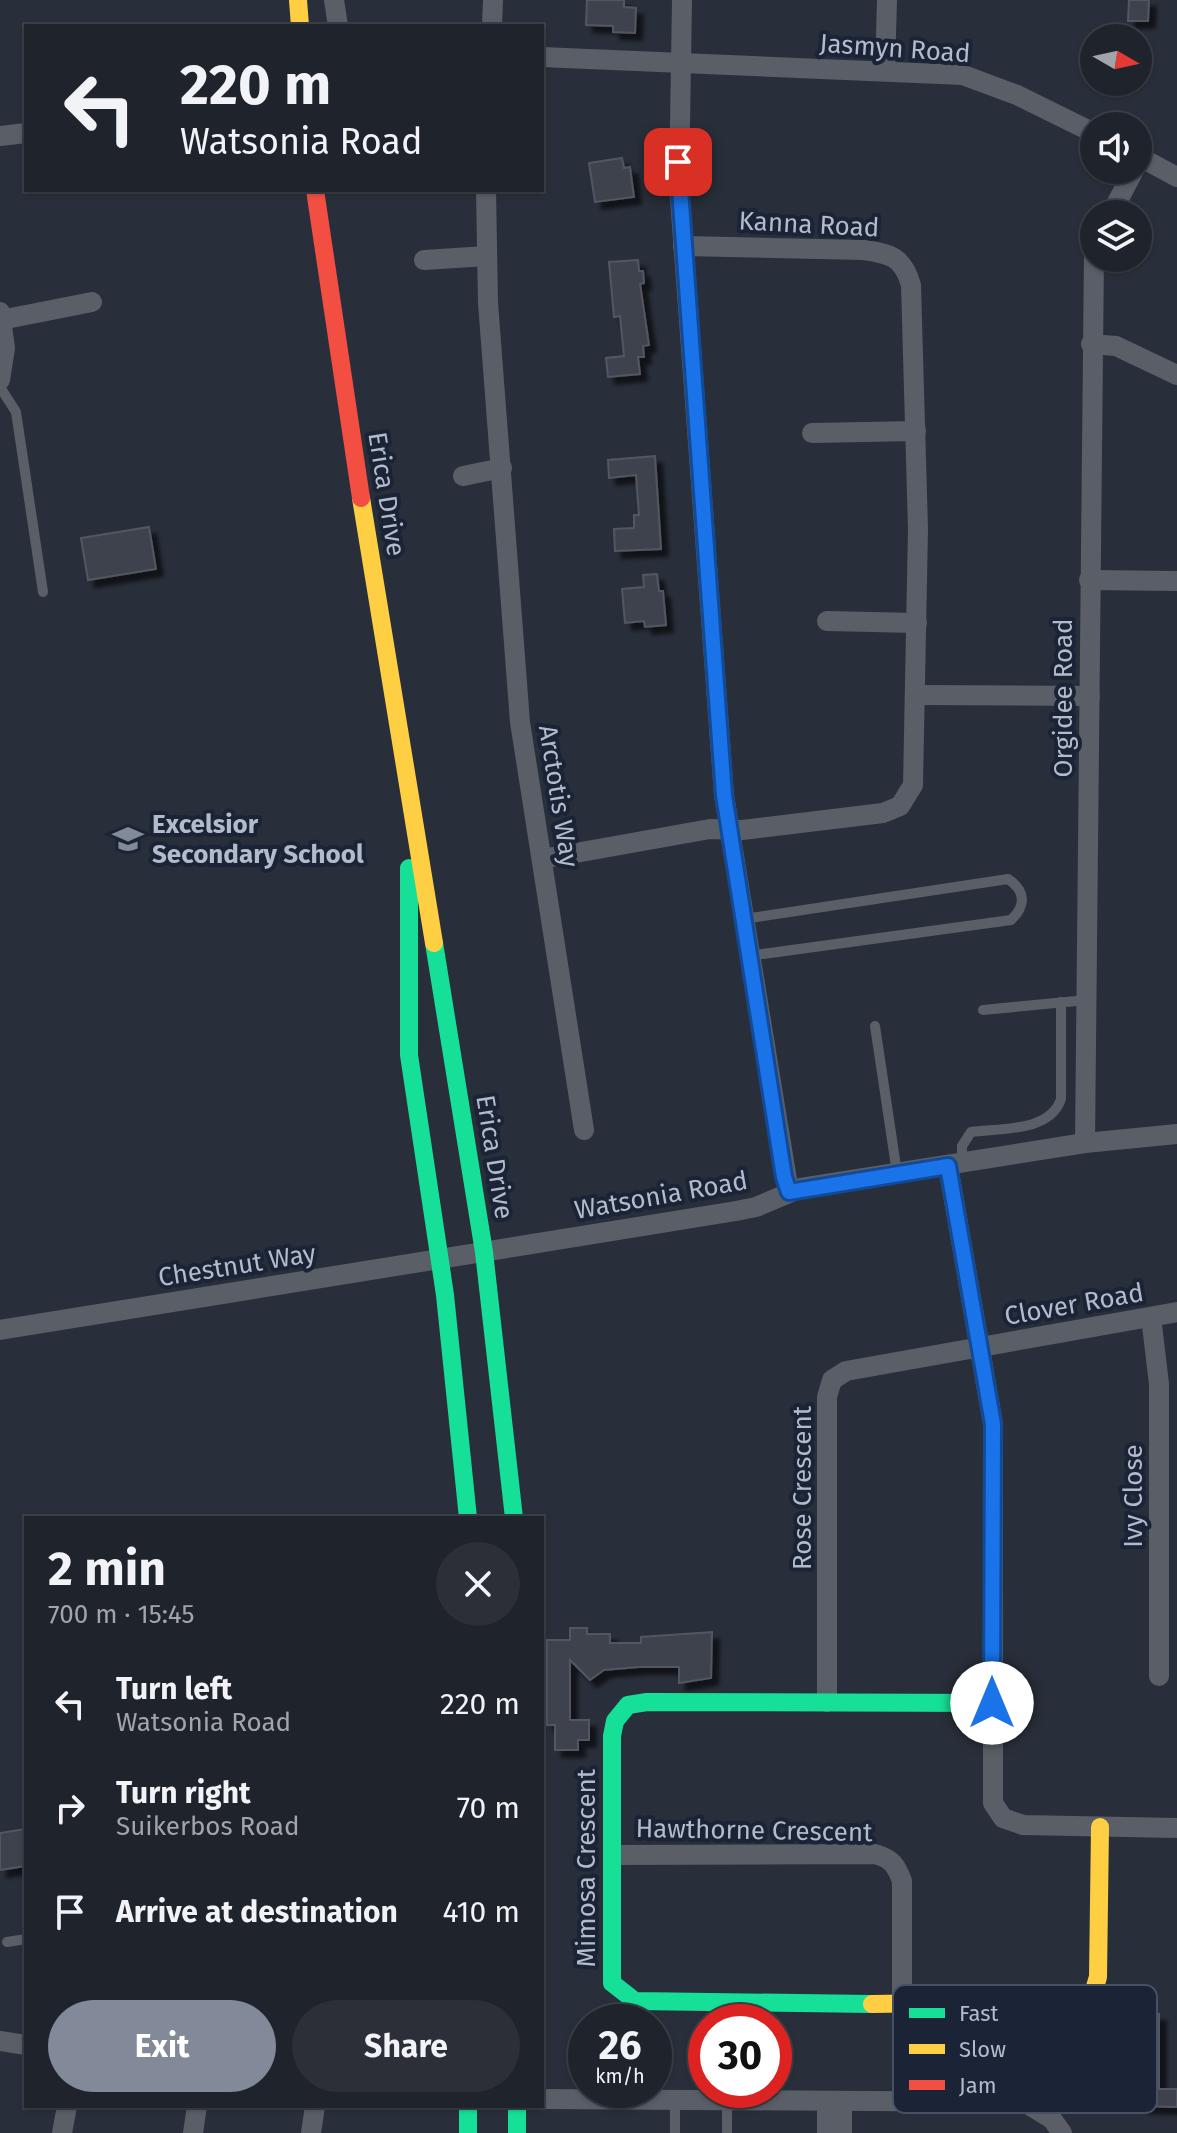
<!DOCTYPE html>
<html lang="en">
<head>
<meta charset="utf-8">
<style>
  body { margin:0; font-family:"Fira Sans",sans-serif; background:#2c2f38; color:#f1f3f6; height:100vh; display:flex; flex-direction:column; font-size:30px; white-space:nowrap }
  * { box-sizing:border-box; margin:0 }
  p { font-size:26px; color:#a1a4a9 }
  .icon { flex:none; width:44px; height:44px; fill:none; stroke:currentColor; stroke-width:2; stroke-linecap:round; stroke-linejoin:round }
  .map { position:relative; flex:1; overflow:hidden }
  .drawer { position:absolute; left:24px; top:1516px; width:520px; height:592px; display:flex; flex-direction:column; background:#1f232c; border-radius:0px; box-shadow:0 2px 6px #0004,0 0 0 2px #3c4048 }
  .drawer>* { flex:none }
  .guide { position:absolute; left:24px; top:24px; width:520px; height:168px; border-radius:0px; box-shadow:0 2px 6px #0004,0 0 0 2px #3c4048; background:#1f232c; color:#f1f3f6; overflow:hidden }
  .needle { width:52px; rotate:99deg }
  .buttons { position:absolute; left:1080px; top:24px; display:grid; gap:16px }
  .buttons a { display:grid; place-items:center; width:72px; height:72px; border-radius:50%; background:#1f232c; box-shadow:0 2px 6px #0004,0 0 0 2px #3c4048; font-size:40px }
  .speed { position:absolute; left:568px; top:2004px; display:flex; gap:16px; font-size:40px; font-weight:700; text-align:center }
  .speed>* { display:grid; place-content:center; width:104px; height:104px; border-radius:50%; background:#1f232c; box-shadow:0 2px 6px #0004,0 0 0 2px #3c4048; line-height:1 }
  .speed small { font-size:20px; font-weight:400 }
  .speed .limit { border:12px solid #d22; background:#fff; color:#111 }
  .pin { position:absolute; display:grid; place-items:center; width:68px; height:68px; color:#fff; margin:-34px; border-radius:16px; box-shadow:0 4px 12px #0006 }
  .me { position:absolute; width:88px; margin:-44px; rotate:0deg; stroke-linejoin:round; filter:drop-shadow(0 0 6px #0008) }
  .turn { display:flex; align-items:center; gap:28px; height:168px; padding:0 24px; font-size:36px }
  .turn .icon { width:104px; height:104px; stroke-width:2.5 }
  .turn b { display:block; font-size:56px; line-height:68px }
  .round { display:grid; place-items:center; flex:none; width:84px; height:84px; border-radius:42px; background:#2c2f38 }
  .head { display:flex; align-items:center; justify-content:space-between; height:136px; padding:0 24px }
  h1 { font-size:48px; font-weight:700; line-height:60px }
  .primary-button { display:flex; gap:16px; margin-top:auto; padding:16px 24px }
  .primary-button a { flex:1; height:92px; border-radius:48px; background:#828998; color:#fff; font-size:32px; font-weight:700; line-height:92px; text-align:center }
  .primary-button a+a { background:#2c2f38; color:#f1f3f6 }
  ul { padding:0; list-style:none }
  li { display:flex; align-items:center; gap:24px; height:104px; padding:0 24px }
  li div { flex:1 }
  li b { display:block; font-size:30px }
  li em { font-style:normal }
  .map>svg:first-child { display:block }
  .building { fill:#3e434e; stroke:#515761; stroke-width:2; filter:url(#shadow) }
  .lines { fill:none; stroke-linecap:round; stroke-linejoin:round }
  .lane { stroke:#5a5e67; stroke-width:10 }
  .street { stroke:#5a5e67; stroke-width:20 }
  .fast { stroke:#16e098; stroke-width:18 }
  .slow { stroke:#ffcf43; stroke-width:18 }
  .jam { stroke:#f24e42; stroke-width:18 }
  .route-casing { stroke:#114b97; stroke-width:20 }
  .route { stroke:#1a73e8; stroke-width:14 }
  .labels { text-anchor:middle; stroke-width:8; stroke-linejoin:round; paint-order:stroke }
  .street-label { font-size:26px; fill:#b2bacb; stroke:#1b2436 }
  .poi-label { font-size:26px; font-weight:bold; fill:#b2bacb; stroke:#1b2436; text-anchor:start }
  .key { fill:#1b2436; stroke:#485163; stroke-width:2 }
  .key-label { font-size:22px; fill:#b2bacb }
</style>
</head>
<body>
<div class="map">
<svg width="1177" height="2133" viewBox="0 0 1177 2133">
  <defs>
    <filter id="shadow"><feDropShadow dx="7" dy="7" stdDeviation="2" flood-color="#0009"/></filter>
  </defs>
  <rect width="100%" height="100%" fill="#292f3a"/>
  <g class="building">
    <path d="M587 0H624V7L636 8 635 33 613 32V26L586 25Z"/>
    <path d="M1129 0H1149L1148 21H1128Z"/>
    <path d="M622 158 624 168 630 167 634 197 595 202 589 163Z"/>
    <path d="M638 260 639 271H643L644 283 640 284 649 345 643 346 644 357H638L640 374 608 377 606 358 624 356 620 316 614 317 609 262Z"/>
    <path d="M655 456 661 549 615 551 614 529 634 528V515H639L636 475 609 478 608 460Z"/>
    <path d="M149 527 156 569 88 580 81 538Z"/>
    <path d="M657 574 659 591H663L666 625 645 627 644 621 625 623 622 589 644 587 643 575Z"/>
    <path d="M570 1628H587V1634H610V1643H641V1637L712 1632 711 1678 679 1683V1667H639L604 1670 590 1680 570 1660V1720H589V1740H578V1750H555V1725H547V1640H570Z"/>
    <path d="M26 1829V1866L0 1870V1833Z"/>
    <path d="M1127 2014H1159V2089H1177V2107L1140 2106 1141 2070H1127Z"/>
  </g>
  <g class="lines">
    <g class="lane">
      <path d="M0 387 16 412 43 592"/>
      <path d="M744 919 1008 879C1026 891 1026 906 1011 920L748 956"/>
      <path d="M983 1010 1087 1000"/>
      <path d="M875 1026 897 1173"/>
      <path d="M962 1163V1146L971 1132C1002 1128 1050 1132 1061 1099V1002"/>
      <path d="M7 1942 26 1939"/>
      <path d="M675 2100V2133"/>
      <path d="M727 2100V2133"/>
    </g>
    <g class="street">
      <path d="M334 0 338 26"/>
      <path d="M682 0 679 185 724 795 789 1192"/>
      <path d="M492 26 493 0"/>
      <path d="M542 57 963 75 1017 95 1094 133"/>
      <path d="M885 70 887 0"/>
      <path d="M0 136 26 133"/>
      <path d="M1138 156 1177 177"/>
      <path d="M486 190 488 303 520 722 584 1130"/>
      <path d="M1111 214 1134 170"/>
      <path d="M424 260 487 256"/>
      <path d="M0 312 5 348 0 380"/>
      <path d="M1 320 92 302"/>
      <path d="M1091 344 1116 346 1177 375"/>
      <path d="M812 433 916 431"/>
      <path d="M463 476 502 468"/>
      <path d="M1089 580 1177 581"/>
      <path d="M827 621 917 623"/>
      <path d="M916 695 1090 696"/>
      <path d="M542 859 710 829 742 830 883 813 900 806 913 785 918 529 911 285C903 257 891 254 864 250L683 246"/>
      <path d="M1085 1143 1094 253"/>
      <path d="M948 1166 993 1424V1803L1003 1818 1023 1825 1177 1828"/>
      <path d="M1151 1317 1159 1384V1676"/>
      <path d="M0 1330 736 1211 756 1207 801 1188 1085 1143 1177 1134"/>
      <path d="M827 1702V1397L832 1380 846 1371 1177 1312"/>
      <path d="M613 1855 875 1854C892 1859 896 1865 902 1881V2004"/>
      <path d="M0 2041 26 2045"/>
      <path d="M542 2099 1024 2102 1052 2119 1062 2133"/>
      <path d="M827 2101V2133"/>
      <path d="M62 2133 67 2106"/>
      <path d="M193 2133 197 2106"/>
      <path d="M311 2133 315 2106"/>
      <path d="M842 2133V2101"/>
    </g>
    <g class="fast">
      <path d="M409 868V1055L445 1295 468 1518"/>
      <path d="M434 943 484 1252 514 1518"/>
      <path d="M872 2004 635 2001 612 1983V1736L615 1721 628 1705 647 1702 992 1703"/>
      <path d="M468 2106V2133"/>
      <path d="M517 2106V2133"/>
    </g>
    <g class="slow">
      <path d="M298 0 300 26"/>
      <path d="M361 498 434 943"/>
      <path d="M872 2004 1078 2001 1094 1990 1098 1977 1100 1827"/>
    </g>
    <path class="jam" d="M315 190 361 498"/>
  </g>
  <g class="lines">
    <g class="route-casing">
      <path id="route" d="M678 162 724 795 784 1177 789 1192 948 1166 993 1424 992 1703"/>
    </g>
    <use href="#route" class="route"/>
  </g>
  <defs>
    <g id="school-bare" transform="scale(2.4)"><path d="M0-5L7-2L0 1L-7-2ZM-4 1L0 2.5L4 1V4Q0 6-4 4Z" fill="#828998" stroke="#1b2436" stroke-width="2.5" paint-order="stroke"/></g>
  </defs>
  <g fill-rule="evenodd">
    <use href="#school-bare" x="128" y="839"/>
  </g>
  <g class="labels">
    <g class="street-label">
      <text transform="translate(895 48) rotate(4)" y="9">Jasmyn Road</text>
      <text transform="translate(809 224) rotate(3)" y="9">Kanna Road</text>
      <text transform="translate(387 494) rotate(81)" y="9">Erica Drive</text>
      <text transform="translate(1063 698) rotate(-90)" y="9">Orgidee Road</text>
      <text transform="translate(559 796) rotate(81)" y="9">Arctotis Way</text>
      <text transform="translate(495 1157) rotate(81)" y="9">Erica Drive</text>
      <text transform="translate(661 1195) rotate(-10)" y="9">Watsonia Road</text>
      <text transform="translate(237 1265) rotate(-9)" y="9">Chestnut Way</text>
      <text transform="translate(1074 1304) rotate(-10)" y="9">Clover Road</text>
      <text transform="translate(802 1488) rotate(-90)" y="9">Rose Crescent</text>
      <text transform="translate(1133 1496) rotate(-90)" y="9">Ivy Close</text>
      <text transform="translate(754 1830) rotate(1)" y="9">Hawthorne Crescent</text>
      <text transform="translate(586 1868) rotate(-90)" y="9">Mimosa Crescent</text>
    </g>
    <g class="poi-label">
      <text x="152" y="833">Excelsior<tspan x="152" dy="30">Secondary School</tspan></text>
    </g>
  </g>
  <rect x="893" y="1985" width="264" height="128" rx="12" class="key"/>
  <rect x="909" y="2008" width="36" height="10" fill="#16e098"/>
  <rect x="909" y="2044" width="36" height="10" fill="#ffcf43"/>
  <rect x="909" y="2080" width="36" height="10" fill="#f24e42"/>
  <g class="key-label">
    <text x="959" y="2021">Fast</text>
    <text x="959" y="2057">Slow</text>
    <text x="959" y="2093">Jam</text>
  </g>
</svg>
<div class="buttons">
<a><svg class="needle" viewBox="-14 -14 28 28"><path d="M0-13l5 13h-10z" fill="#e53935"/><path d="M0 13l5-13h-10z" fill="#a1a4a9"/></svg></a>
<a><svg class="icon" aria-label="sound" viewBox="0 0 24 24"><path d="M4 9h4l5-4v14l-5-4H4zM17 9q2 3 0 6"/></svg></a>
<a><svg class="icon" aria-label="layers" viewBox="0 0 24 24"><path d="M12 4l9 5-9 5-9-5zM3 14l9 5 9-5"/></svg></a>
</div>
<div class="speed"><div>26<small>km/h</small></div><div class="limit">30</div></div>
<div class="pin" style="left:678px;top:162px;background:#d93025"><svg class="icon" aria-label="arrive" viewBox="0 0 24 24"><path d="M6 21V4h12l-3 4 3 4H6"/></svg></div>
<svg class="me" style="left:992px;top:1703px" viewBox="-20 -20 40 40"><circle r="19" fill="#fff"/><path d="M0-13L10 11 0 6-10 11z" fill="#1a73e8"/></svg>
<div class="guide">
<div class="turn"><svg class="icon" aria-label="left" viewBox="0 0 24 24"><path d="M17 20v-9H6M10 6l-5 5 5 5"/></svg><div><b>220 m</b>Watsonia Road</div></div>
</div>
<section class="drawer">
<div class="head"><div><h1>2 min</h1><p>700 m · 15:45</p></div><a class="round"><svg class="icon" aria-label="close" viewBox="0 0 24 24"><path d="M6 6l12 12M18 6L6 18"/></svg></a></div>
<ul>
<li><svg class="icon" aria-label="left" viewBox="0 0 24 24"><path d="M17 20v-9H6M10 6l-5 5 5 5"/></svg><div><b>Turn left</b><p>Watsonia Road</p></div><em>220 m</em></li>
<li><svg class="icon" aria-label="right" viewBox="0 0 24 24"><path d="M7 20v-9h11M14 6l5 5-5 5"/></svg><div><b>Turn right</b><p>Suikerbos Road</p></div><em>70 m</em></li>
<li><svg class="icon" aria-label="arrive" viewBox="0 0 24 24"><path d="M6 21V4h12l-3 4 3 4H6"/></svg><div><b>Arrive at destination</b></div><em>410 m</em></li>
</ul>
<div class="primary-button"><a>Exit</a><a>Share</a></div>
</section>
</div>
</body>
</html>
